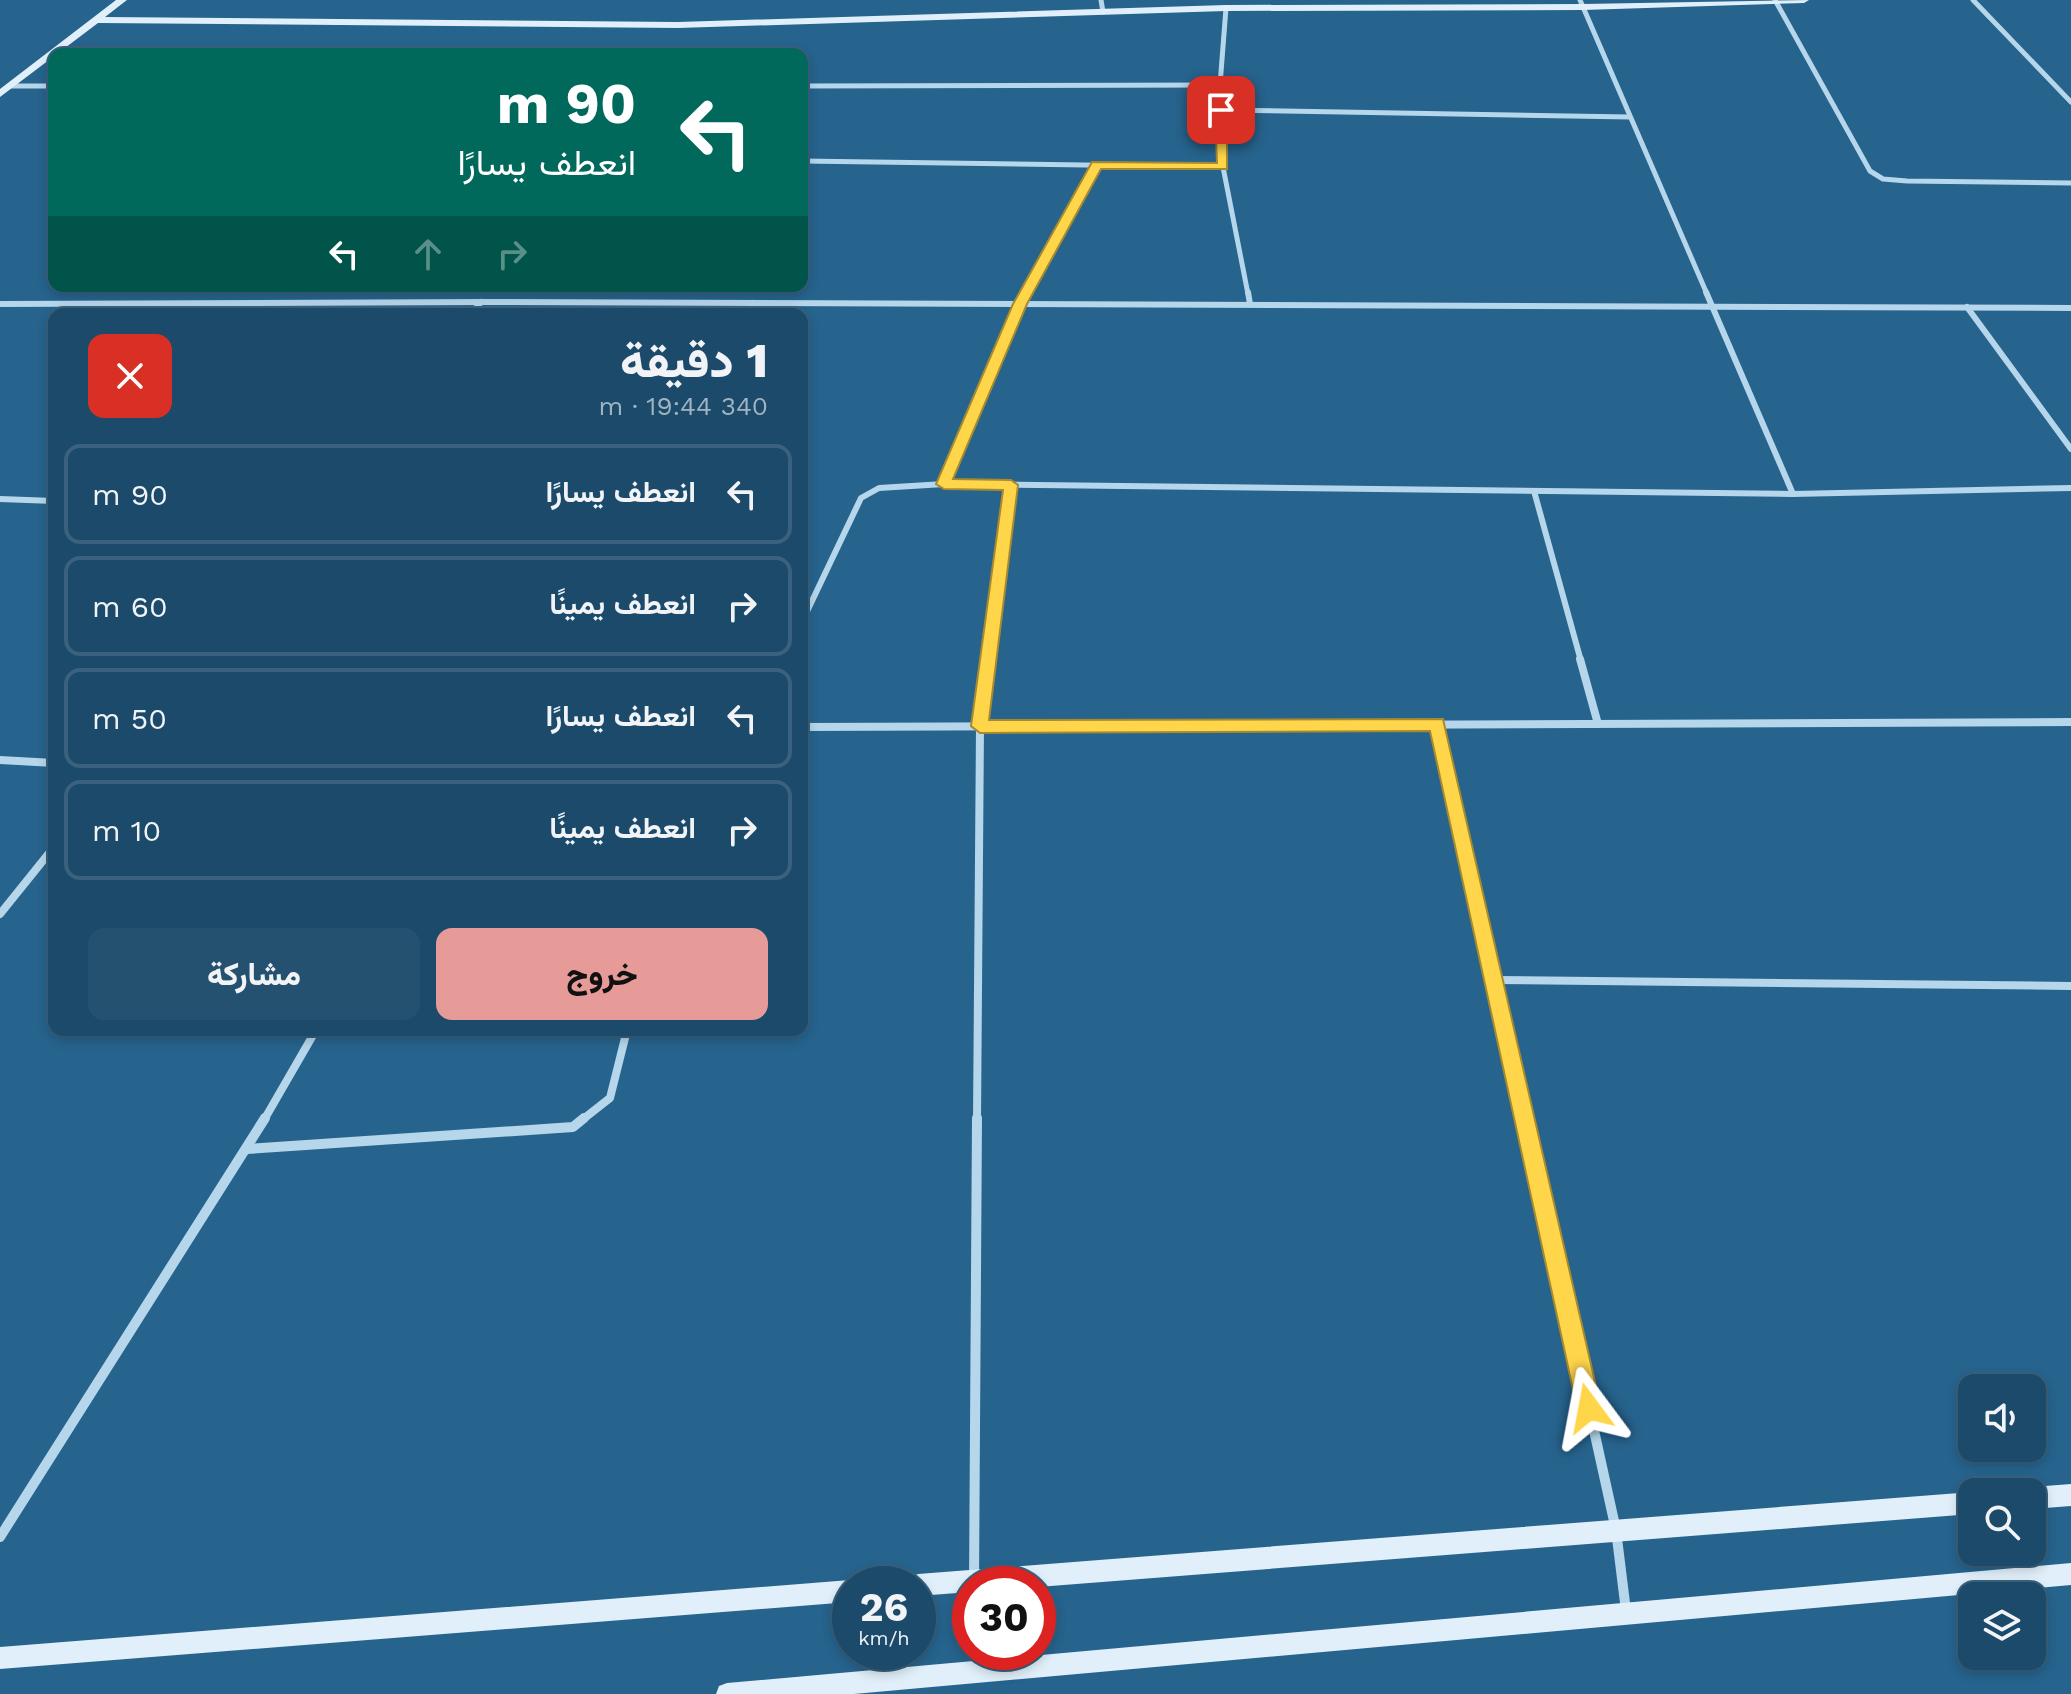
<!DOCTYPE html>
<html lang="ar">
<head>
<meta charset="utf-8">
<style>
  body { margin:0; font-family:"Work Sans",Vazirmatn,sans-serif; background:#255170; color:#f1f3f6; direction:rtl; height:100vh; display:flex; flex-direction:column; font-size:30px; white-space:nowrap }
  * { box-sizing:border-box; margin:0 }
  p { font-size:26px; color:#a0b3c1 }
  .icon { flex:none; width:44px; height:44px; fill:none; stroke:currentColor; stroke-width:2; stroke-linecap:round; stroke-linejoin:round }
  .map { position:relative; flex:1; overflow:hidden; direction:ltr }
  .drawer { position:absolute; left:48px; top:308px; width:760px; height:728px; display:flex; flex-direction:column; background:#1c4a6a; border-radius:16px; box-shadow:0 4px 12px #0003,0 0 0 2px #3a627e; direction:rtl }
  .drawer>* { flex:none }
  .hud { position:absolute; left:48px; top:48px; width:760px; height:244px; border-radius:16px; box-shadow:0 4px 12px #0003,0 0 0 2px #3a627e; direction:rtl; background:#00695c; color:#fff; overflow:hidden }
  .controls { position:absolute; left:1958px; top:1374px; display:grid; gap:16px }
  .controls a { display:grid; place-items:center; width:88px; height:88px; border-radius:16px; background:#1c4a6a; box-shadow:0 4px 12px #0003,0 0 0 2px #3a627e; font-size:40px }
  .speed { position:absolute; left:832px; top:1566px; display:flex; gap:16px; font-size:40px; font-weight:700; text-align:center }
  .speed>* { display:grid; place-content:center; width:104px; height:104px; border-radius:50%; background:#1c4a6a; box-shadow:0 4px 12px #0003,0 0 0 2px #3a627e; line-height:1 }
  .speed small { font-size:20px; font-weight:400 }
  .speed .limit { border:12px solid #d22; background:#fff; color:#111 }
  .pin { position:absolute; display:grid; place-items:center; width:68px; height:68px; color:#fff; margin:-34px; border-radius:16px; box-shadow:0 4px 12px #0006 }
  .me { position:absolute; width:88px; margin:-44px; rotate:347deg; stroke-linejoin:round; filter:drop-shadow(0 0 6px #0008) }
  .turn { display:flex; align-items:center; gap:28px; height:168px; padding:0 40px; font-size:36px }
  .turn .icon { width:104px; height:104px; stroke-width:2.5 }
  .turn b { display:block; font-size:56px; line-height:68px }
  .lanes { display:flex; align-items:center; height:76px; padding:0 40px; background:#0003; justify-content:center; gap:40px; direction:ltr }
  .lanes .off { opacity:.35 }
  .round { display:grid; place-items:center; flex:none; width:84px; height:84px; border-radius:16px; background:#255170 }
  .head { display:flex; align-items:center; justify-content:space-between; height:136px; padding:0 40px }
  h1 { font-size:48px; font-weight:800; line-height:60px }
  .button { display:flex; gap:16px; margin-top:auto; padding:16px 40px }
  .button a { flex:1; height:92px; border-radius:16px; background:#e69b98; color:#111; font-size:32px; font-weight:800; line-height:92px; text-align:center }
  .button a+a { background:#255170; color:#f1f3f6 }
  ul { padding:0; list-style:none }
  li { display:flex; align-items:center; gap:24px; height:100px; margin:0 16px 12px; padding:0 24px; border:4px solid #3a627e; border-radius:16px }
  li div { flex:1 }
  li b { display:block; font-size:30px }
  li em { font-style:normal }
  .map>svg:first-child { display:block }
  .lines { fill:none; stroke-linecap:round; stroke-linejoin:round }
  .street-far3 { stroke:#b5d6eb; stroke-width:5 }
  .street-far2 { stroke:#b5d6eb; stroke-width:6 }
  .street-far1 { stroke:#b5d6eb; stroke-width:8 }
  .street { stroke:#b5d6eb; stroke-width:10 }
  .secondary { fill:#e0eff9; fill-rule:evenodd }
  .route { fill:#ffd54a; stroke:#a68a30; stroke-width:2 }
</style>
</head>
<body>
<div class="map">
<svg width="2071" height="1694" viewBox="0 0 2071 1694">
  <rect width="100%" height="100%" fill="#26638d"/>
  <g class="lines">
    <g class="street-far3">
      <path d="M1101 0 1103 12"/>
      <path d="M1580 0 1707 294"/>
      <path d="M1775 0 1870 171 1883 179 1907 181 2071 183"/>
      <path d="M1973 0 2071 102"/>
      <path d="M1226 8 1220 85 1223 167 1248 294"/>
      <path d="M9 86H54"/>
      <path d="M802 86 1220 85"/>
      <path d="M1221 110 1630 117"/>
      <path d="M802 161 1223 167"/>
      <path d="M1026 294 1097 165"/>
    </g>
    <g class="street-far2">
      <path d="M1248 292 1250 304"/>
      <path d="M1706 292 1793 494"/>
      <path d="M0 304 481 302 2071 308"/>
      <path d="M1967 307 2071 449"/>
      <path d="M471 314 481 302"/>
      <path d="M747 314 753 303"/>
      <path d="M944 484 1027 292"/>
      <path d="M1534 491 1581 661"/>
      <path d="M0 499 54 501"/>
      <path d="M802 622 861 498 879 488 944 484 1793 494 2071 488"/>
      <path d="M988 661 1011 485"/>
    </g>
    <g class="street-far1">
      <path d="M1580 659 1598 724"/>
      <path d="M1437 724 1525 1120"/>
      <path d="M802 727 2071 722"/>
      <path d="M0 760 54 763"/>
      <path d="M0 914 54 847"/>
      <path d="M1494 980 2071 986"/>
      <path d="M264 1120 316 1030"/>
      <path d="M582 1120 610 1098 627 1030"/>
      <path d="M977 1120 980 726 989 659"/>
    </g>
    <g class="street">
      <path d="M1525 1118 1616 1530 1626 1611"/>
      <path d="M247 1149 573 1127 584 1118"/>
      <path d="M0 1537 265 1118"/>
      <path d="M974 1584 977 1118"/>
      <path d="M980 1652 982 1671"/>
    </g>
    <g class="secondary">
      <path d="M116 0H127L105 17 678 22 1226 5 1583 4 1809 0 1804 3 1583 10 1226 11 678 28 98 23 0 97V89Z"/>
      <path d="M2071 1484V1506L2032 1509V1492H2024L2032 1487Z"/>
      <path d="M1972 1492V1514L1038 1587V1584H970V1592L918 1596V1584H907L910 1577 918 1574Z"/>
      <path d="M2071 1563V1585L854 1694H716L719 1686 727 1683Z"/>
      <path d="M850 1580 858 1584H850V1602L0 1669V1647Z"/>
    </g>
  </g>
  <path class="route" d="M1221 107 1227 110V169H1101L1027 304 953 479 1011 480 1018 485 989 720 1443 719 1601 1408 1597 1416 1589 1420 1581 1416 1577 1408 1430 731 980 733 971 726 1003 490 944 489 936 484 1013 304 1092 162 1217 163 1215 110Z"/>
</svg>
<div class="controls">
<a><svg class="icon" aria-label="sound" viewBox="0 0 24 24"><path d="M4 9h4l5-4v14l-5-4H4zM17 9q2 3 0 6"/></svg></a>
<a><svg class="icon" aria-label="search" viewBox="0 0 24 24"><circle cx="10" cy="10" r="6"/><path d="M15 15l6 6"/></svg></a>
<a><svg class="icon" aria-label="layers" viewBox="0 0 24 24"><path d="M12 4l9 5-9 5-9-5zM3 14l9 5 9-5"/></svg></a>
</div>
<div class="speed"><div>26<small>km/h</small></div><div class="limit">30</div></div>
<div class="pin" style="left:1221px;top:110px;background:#d93025"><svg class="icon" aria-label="arrive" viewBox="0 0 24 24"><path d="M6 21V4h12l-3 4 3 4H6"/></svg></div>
<svg class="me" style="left:1589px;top:1408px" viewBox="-20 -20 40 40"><path d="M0-17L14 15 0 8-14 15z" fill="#ffd54a" stroke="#fff" stroke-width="4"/></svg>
<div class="hud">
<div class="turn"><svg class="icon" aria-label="left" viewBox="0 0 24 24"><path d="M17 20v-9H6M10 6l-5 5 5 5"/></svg><div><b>90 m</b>انعطف يسارًا</div></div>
<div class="lanes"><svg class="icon" aria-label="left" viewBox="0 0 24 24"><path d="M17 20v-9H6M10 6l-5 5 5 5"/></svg><svg class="icon off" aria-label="ahead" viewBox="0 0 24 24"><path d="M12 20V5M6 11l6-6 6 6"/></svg><svg class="icon off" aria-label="right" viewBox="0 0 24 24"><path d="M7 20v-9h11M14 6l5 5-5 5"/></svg></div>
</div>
<section class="drawer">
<div class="head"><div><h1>1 دقيقة</h1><p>340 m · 19:44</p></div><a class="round" style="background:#d93025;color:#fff"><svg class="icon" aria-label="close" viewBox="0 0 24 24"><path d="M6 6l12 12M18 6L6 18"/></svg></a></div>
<ul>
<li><svg class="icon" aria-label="left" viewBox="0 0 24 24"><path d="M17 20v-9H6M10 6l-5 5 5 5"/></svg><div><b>انعطف يسارًا</b></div><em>90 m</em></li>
<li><svg class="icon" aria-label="right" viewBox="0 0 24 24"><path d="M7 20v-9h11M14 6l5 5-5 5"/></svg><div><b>انعطف يمينًا</b></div><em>60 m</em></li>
<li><svg class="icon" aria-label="left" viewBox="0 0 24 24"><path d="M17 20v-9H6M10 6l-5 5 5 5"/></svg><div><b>انعطف يسارًا</b></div><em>50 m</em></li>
<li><svg class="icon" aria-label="right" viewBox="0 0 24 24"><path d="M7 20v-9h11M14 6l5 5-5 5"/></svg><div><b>انعطف يمينًا</b></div><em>10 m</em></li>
</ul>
<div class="button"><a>خروج</a><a>مشاركة</a></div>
</section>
</div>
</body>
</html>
